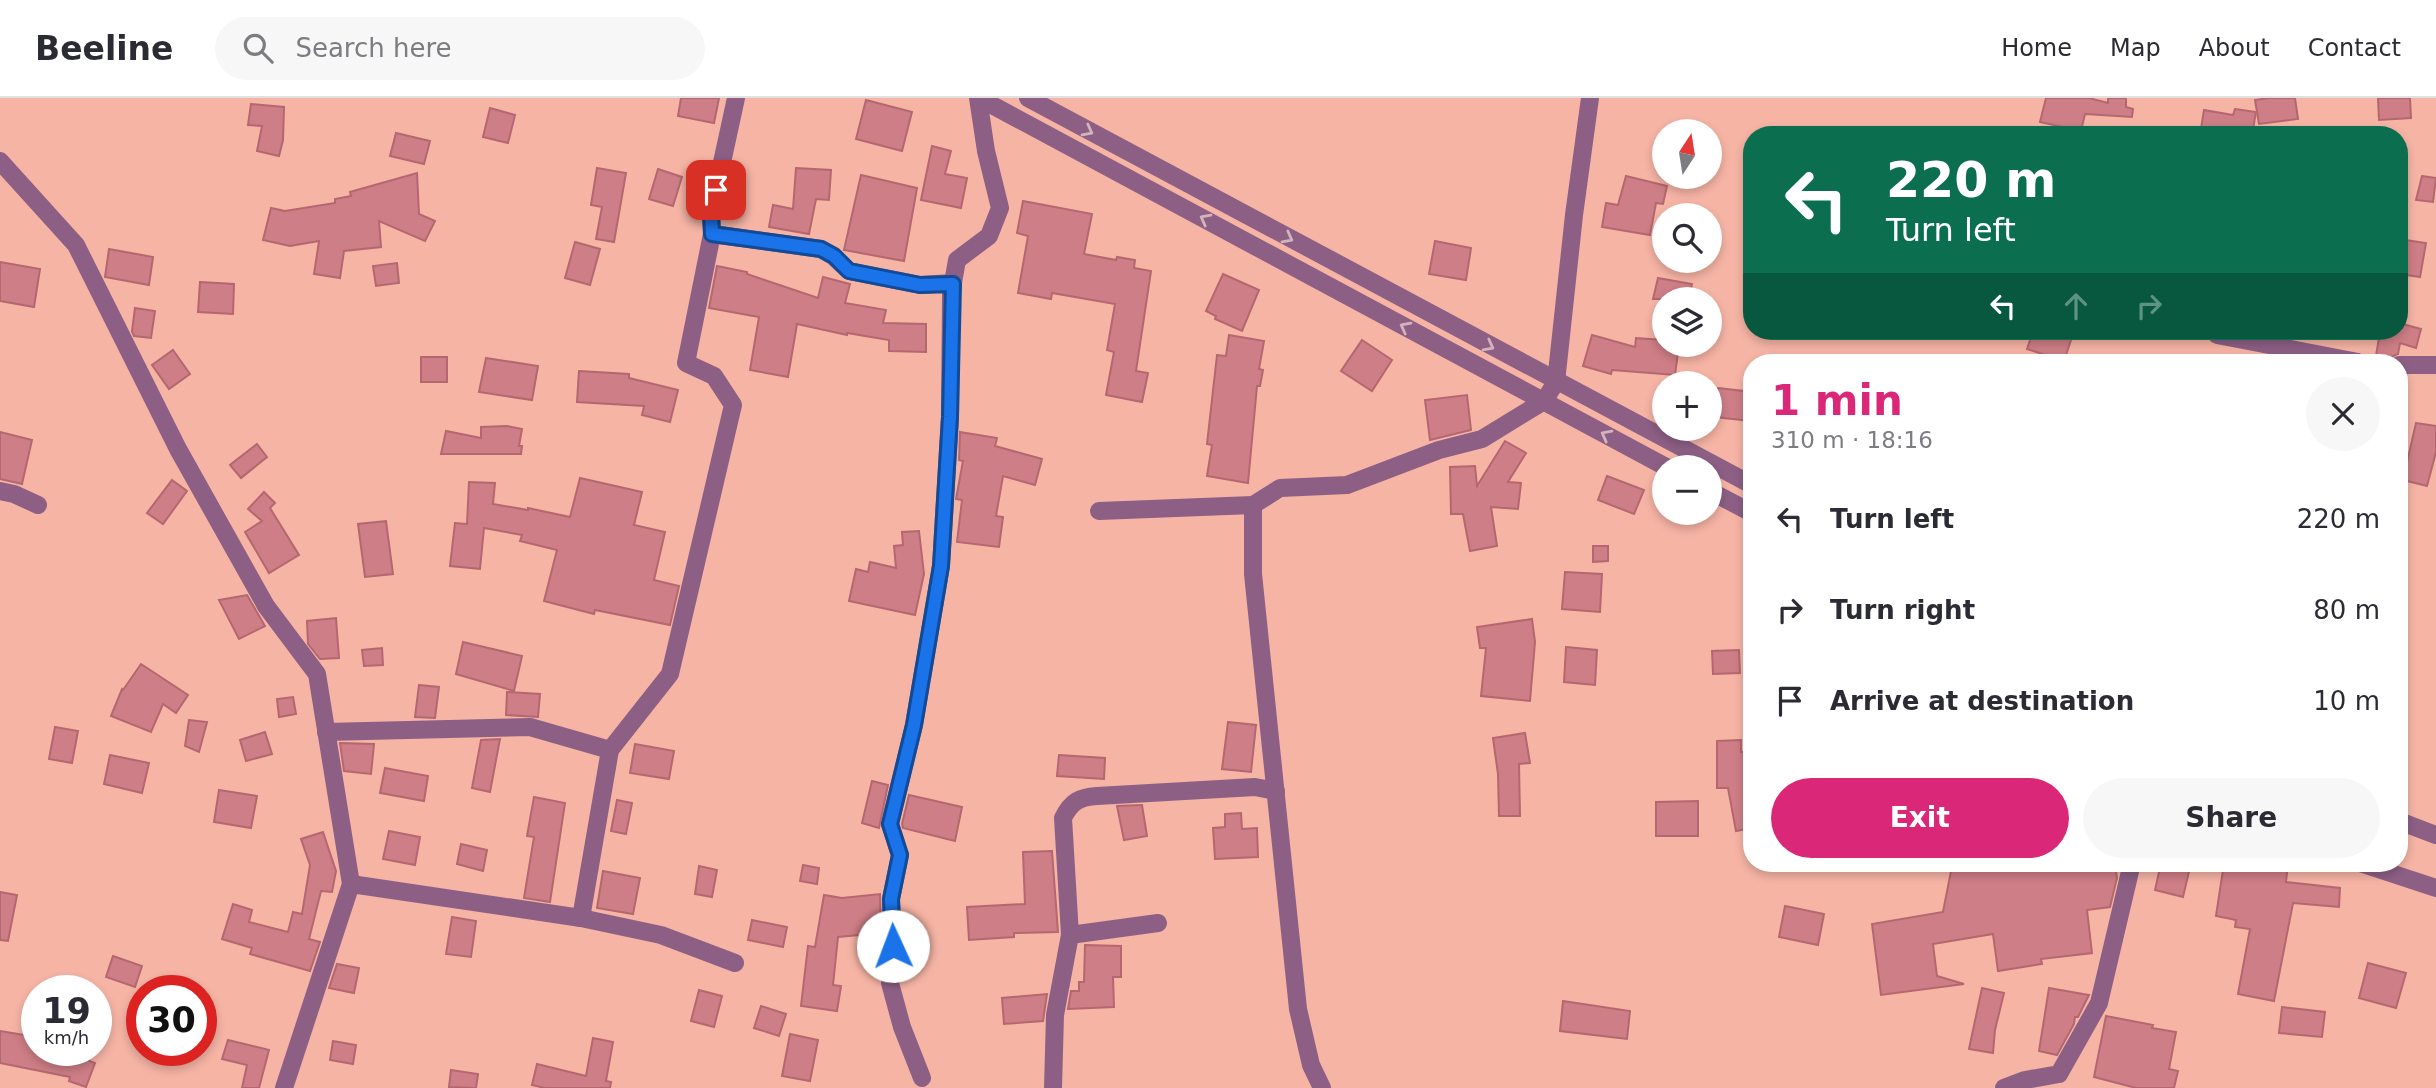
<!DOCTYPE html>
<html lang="en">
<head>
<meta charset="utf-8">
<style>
  body { margin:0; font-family:"DejaVu Sans",sans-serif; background:#f7f7f7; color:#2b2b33; height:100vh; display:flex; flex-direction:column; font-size:26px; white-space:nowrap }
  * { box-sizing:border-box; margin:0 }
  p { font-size:23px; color:#7c7c81 }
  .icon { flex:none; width:38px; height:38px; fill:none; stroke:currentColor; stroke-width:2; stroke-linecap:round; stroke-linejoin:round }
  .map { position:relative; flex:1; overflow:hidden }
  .drawer { position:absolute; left:1743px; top:256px; width:665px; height:518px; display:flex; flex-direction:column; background:#fff; border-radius:28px; box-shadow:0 4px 10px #0003 }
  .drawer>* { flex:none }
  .guide { position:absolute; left:1743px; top:28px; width:665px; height:214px; border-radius:28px; box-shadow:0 4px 10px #0003; background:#0b6e4f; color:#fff; overflow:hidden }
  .needle { width:46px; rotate:12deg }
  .fabs { position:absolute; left:1652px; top:21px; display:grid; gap:14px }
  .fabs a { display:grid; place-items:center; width:70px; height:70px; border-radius:50%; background:#fff; box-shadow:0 4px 10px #0003; font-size:35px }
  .speed { position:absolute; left:21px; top:877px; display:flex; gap:14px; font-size:35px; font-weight:700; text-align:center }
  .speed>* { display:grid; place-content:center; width:91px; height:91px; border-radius:50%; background:#fff; box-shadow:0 4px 10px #0003; line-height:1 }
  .speed small { font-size:18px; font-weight:400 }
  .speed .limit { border:10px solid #d22; background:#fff; color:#111 }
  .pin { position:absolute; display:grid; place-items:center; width:60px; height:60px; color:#fff; margin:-30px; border-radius:14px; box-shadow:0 4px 10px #0006 }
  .me { position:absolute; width:77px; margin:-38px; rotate:358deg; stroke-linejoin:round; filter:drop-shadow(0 0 5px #0008) }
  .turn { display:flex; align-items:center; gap:24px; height:147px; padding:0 28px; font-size:32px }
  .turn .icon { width:91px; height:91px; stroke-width:2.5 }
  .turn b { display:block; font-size:49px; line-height:60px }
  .lanes { display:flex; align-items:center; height:66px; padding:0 28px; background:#0003; justify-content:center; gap:35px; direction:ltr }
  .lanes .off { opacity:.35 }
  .round { display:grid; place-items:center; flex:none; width:74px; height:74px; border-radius:37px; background:#f7f7f7 }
  .head { display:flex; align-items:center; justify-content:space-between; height:119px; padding:0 28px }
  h1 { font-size:42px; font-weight:700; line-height:52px; color:#db2777 }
  .primary-button { display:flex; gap:14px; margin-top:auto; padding:14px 28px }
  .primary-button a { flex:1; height:80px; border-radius:42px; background:#db2777; color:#fff; font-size:28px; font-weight:700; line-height:80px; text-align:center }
  .primary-button a+a { background:#f7f7f7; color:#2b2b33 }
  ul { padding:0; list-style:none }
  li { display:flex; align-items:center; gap:21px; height:91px; padding:0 28px }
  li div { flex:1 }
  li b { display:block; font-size:26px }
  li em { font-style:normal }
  header { display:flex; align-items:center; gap:42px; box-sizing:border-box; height:98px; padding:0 35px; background:#fff; border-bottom:2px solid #e1e1e2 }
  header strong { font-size:33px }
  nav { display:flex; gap:38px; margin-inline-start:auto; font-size:24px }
  .search { width:490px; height:63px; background:#f7f7f7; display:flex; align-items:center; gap:18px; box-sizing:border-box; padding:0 24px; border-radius:38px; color:#7c7c81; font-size:26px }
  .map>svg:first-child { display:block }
  .building { fill:#ce7e86; stroke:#b5676f; stroke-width:2 }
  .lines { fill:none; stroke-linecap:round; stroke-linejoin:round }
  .minor { stroke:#8d5f85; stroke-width:18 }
  .oneway { stroke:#d4b3bc }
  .route-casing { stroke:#114b97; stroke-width:18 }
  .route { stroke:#1a73e8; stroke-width:12 }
</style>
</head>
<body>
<header>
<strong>Beeline</strong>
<div class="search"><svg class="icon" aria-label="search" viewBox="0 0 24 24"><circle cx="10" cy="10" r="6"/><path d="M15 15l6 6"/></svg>Search here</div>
<nav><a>Home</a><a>Map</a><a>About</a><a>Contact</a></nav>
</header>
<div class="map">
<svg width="2436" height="990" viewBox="0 0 2436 990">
  <rect width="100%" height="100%" fill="#f6b4a5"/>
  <g class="building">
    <path d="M681 0H719L714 25 678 18Z"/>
    <path d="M2046 0H2089L2108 5V0H2126V9L2133 11 2132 19 2085 16 2081 33 2040 24Z"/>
    <path d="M2269 0H2295L2298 21 2259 26 2255 2Z"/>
    <path d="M2378 0H2410L2411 20 2379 22Z"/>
    <path d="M866 2 912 14 902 53 856 41Z"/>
    <path d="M251 6 284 9 283 42 279 58 257 53 262 28 248 27Z"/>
    <path d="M490 10 515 17 508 45 483 39Z"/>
    <path d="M2235 11 2256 14 2252 37 2226 34V37H2200L2204 12 2233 17Z"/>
    <path d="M396 35 430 43 424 66 390 58Z"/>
    <path d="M932 48 951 53 945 76 967 80 961 110 921 102Z"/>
    <path d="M597 70 626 75 614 144 596 141 602 109 591 107Z"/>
    <path d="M796 70 831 72 829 102 816 101 809 136 769 129 773 107 793 111Z"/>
    <path d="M658 71 682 79 673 108 649 101Z"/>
    <path d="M417 75 419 116 435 123 425 143 379 123 381 149 344 153 340 180 314 176 319 143 290 148 263 142 271 110 285 113 335 105V101L351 98 350 94Z"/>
    <path d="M861 77 917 90 904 163 844 152Z"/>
    <path d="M1626 78 1667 88 1663 106 1656 105 1650 137 1602 129 1606 105 1618 107Z"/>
    <path d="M2422 78 2436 80 2433 104 2416 102Z"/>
    <path d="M1023 103 1092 116 1084 156 1116 162 1117 159 1135 162 1134 170 1151 173 1136 273 1148 275 1142 304 1106 297 1114 254 1107 252 1115 206 1052 195 1051 201 1018 195 1028 138 1017 135Z"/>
    <path d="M2399 141 2426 145 2420 179 2399 176Z"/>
    <path d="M1435 143 1471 150 1466 182 1429 176Z"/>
    <path d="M575 144 600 151 590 187 565 180Z"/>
    <path d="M109 151 153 159 149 187 105 179Z"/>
    <path d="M0 164 40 171 34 209 0 203Z"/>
    <path d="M397 165 399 185 376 188 373 168Z"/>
    <path d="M717 168 747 174V176L818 200 823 179 850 186 845 205 886 212 883 225 926 226V254L889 253V242L847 235V237L797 226 788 279 750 272 759 219 709 210Z"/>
    <path d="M1223 176 1259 192 1242 233 1215 221 1216 218 1206 213Z"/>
    <path d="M1658 180 1692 186 1689 201H1653Z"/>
    <path d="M200 184 234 186 233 216 198 214Z"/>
    <path d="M135 210 155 213 151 240 134 238 132 233Z"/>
    <path d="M2399 225 2421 231 2416 250 2400 245 2398 256 2393 258 2388 264H2375L2380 233H2399Z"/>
    <path d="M2033 233H2074L2064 263 2027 251Z"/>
    <path d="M1229 237 1264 243 1259 271 1263 272 1260 288H1257L1248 385 1207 378 1212 347 1207 346 1217 257 1226 258Z"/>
    <path d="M1592 237 1635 249 1636 240 1664 242V247H1679L1675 277 1612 272 1611 276 1583 268Z"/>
    <path d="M1362 242 1392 262 1372 293 1341 273Z"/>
    <path d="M173 252 190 276 169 291 152 267Z"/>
    <rect x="421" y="259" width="26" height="25"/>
    <path d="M486 260 538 268 532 302 479 294Z"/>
    <path d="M579 273 629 276V280L678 292 670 324 642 317 644 308 577 304Z"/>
    <path d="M1718 290 1752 294 1750 323 1715 319Z"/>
    <path d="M1467 297 1471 332 1430 342 1425 302Z"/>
    <path d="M2416 325 2436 328V354L2427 388 2403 382Z"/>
    <path d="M507 328 522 331 519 348H522L521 356H441L446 333 481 340V329Z"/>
    <path d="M0 334 32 342 22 386 0 381Z"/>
    <path d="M960 334 997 340 995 348 1042 361 1035 387 1003 378 996 418 1003 419 999 449 957 444 962 402 956 401 963 363 959 362Z"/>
    <path d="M1505 343 1526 355 1508 384 1521 385 1518 411 1491 409 1497 448 1470 453 1463 416H1451L1450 369 1475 368 1477 388Z"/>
    <path d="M257 346 267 359 241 380 230 367Z"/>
    <path d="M1607 378 1644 392 1634 416 1598 402Z"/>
    <path d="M580 380 642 394 634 427 665 434 654 482 679 488 670 527 595 512 594 516 544 503 557 452 520 443 522 437 484 430 480 471 450 468 455 425 467 426 469 384 495 385 493 406 528 412V410L570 419Z"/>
    <path d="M172 382 187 393 163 426 147 415Z"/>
    <path d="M264 394 275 405 270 410 299 457 269 475 245 434 262 423 248 411Z"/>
    <path d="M386 423 393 476 365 479 358 426Z"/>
    <path d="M919 433 924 476 915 517 849 503 856 471 868 474 870 464 896 470 894 448 903 447 902 434Z"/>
    <path d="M1593 448H1608V463L1593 464Z"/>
    <path d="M1565 474 1602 476 1600 514 1562 511Z"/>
    <path d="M247 497 265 528 239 541 219 502Z"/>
    <path d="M336 520 339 560 320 561 308 546 307 523Z"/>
    <path d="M1532 521 1535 544 1530 603 1481 598 1486 550H1480L1477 529Z"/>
    <path d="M463 544 522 558 514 593 456 576Z"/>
    <path d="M1566 549 1597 552 1595 587 1564 584Z"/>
    <path d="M382 550 383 567 364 568 362 552Z"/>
    <path d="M1739 552 1740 575 1713 576 1712 553Z"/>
    <path d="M141 566 188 597 176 615 163 606 151 634 111 618 122 591 123 592Z"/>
    <path d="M419 587 439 589 435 620 415 619Z"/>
    <path d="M507 594 540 596 538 619 506 617Z"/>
    <path d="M293 599 296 616 279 619 277 601Z"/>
    <path d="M189 622 207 624 199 654 185 648Z"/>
    <path d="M1228 624 1256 627 1251 674 1222 671Z"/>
    <path d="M55 629 78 633 72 665 49 661Z"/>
    <path d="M265 634 272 656 246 663 240 642Z"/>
    <path d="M1525 635 1530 665 1519 666 1520 718H1499L1498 676 1493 640Z"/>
    <path d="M500 641 490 694 472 690 481 642Z"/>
    <path d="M1741 642V654H1752V730L1736 733 1728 690H1717V643Z"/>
    <path d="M340 645 374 646 371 676 344 673Z"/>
    <path d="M635 646 674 653 669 681 630 675Z"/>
    <path d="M110 657 149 665 142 695 104 686Z"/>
    <path d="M1059 657 1105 660 1104 681 1057 678Z"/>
    <path d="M385 670 428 678 424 703 380 695Z"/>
    <path d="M872 683 888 687 879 730 862 725Z"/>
    <path d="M219 692 257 698 251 730 214 724Z"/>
    <path d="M909 697 962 709 955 743 903 730 902 726Z"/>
    <path d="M534 699 565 705 550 804 524 800 534 739 527 738Z"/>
    <path d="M617 702 632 705 626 736 611 733Z"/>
    <path d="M1698 703V738H1656V704Z"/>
    <path d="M1142 707 1147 738 1124 742 1117 708Z"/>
    <path d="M1241 715 1242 731 1257 730 1258 759 1215 761 1213 730 1225 729V716Z"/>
    <path d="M389 733 420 739 415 767 383 761Z"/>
    <path d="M323 734 336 773 332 794 321 793 309 841 320 844 310 873 250 856 252 850 222 841 233 806 252 812 249 824 288 834 293 814 302 816 310 767 301 741Z"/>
    <path d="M461 746 487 752 483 773 457 766Z"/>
    <path d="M1052 753 1058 834 1014 835V839L969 842 967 809 1025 806 1023 754Z"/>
    <path d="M1970 765H2115L2117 780 2110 809 2087 812 2092 855 2041 861 2042 866 1998 873 1993 836 1933 846 1937 878 1964 886 1881 897 1872 826 1943 814 1952 768 1969 771Z"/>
    <path d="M2161 765H2191L2183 799 2155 792Z"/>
    <path d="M2224 765H2288L2286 784 2340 790 2339 809 2293 805 2274 903 2238 896 2250 831 2235 829 2236 822 2216 818Z"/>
    <path d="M803 767 819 770 817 786 800 783Z"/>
    <path d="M699 768 717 772 712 799 695 796Z"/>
    <path d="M603 773 640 780 633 816 597 810Z"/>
    <path d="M0 794 17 797 8 843 0 842Z"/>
    <path d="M880 796 881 835 838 839 833 887 841 888 837 913 801 908 808 848 815 849 824 797 842 800Z"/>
    <path d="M1785 808 1824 816 1818 847 1779 839Z"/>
    <path d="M452 819 476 823 471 859 446 856Z"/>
    <path d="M752 822 787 829 783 849 748 842Z"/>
    <path d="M1085 847 1121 848V879H1113L1114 909 1068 911 1071 893H1079V884H1084Z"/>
    <path d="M113 858 142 868 135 889 106 879Z"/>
    <path d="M2368 865 2406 875 2396 910 2359 900Z"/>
    <path d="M337 866 359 870 354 895 329 890Z"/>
    <path d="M1982 890 2004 895 1995 932 1993 955 1969 951Z"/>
    <path d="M2049 890 2089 897 2078 919H2075L2074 926 2057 957 2039 953Z"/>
    <path d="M699 892 722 898 714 929 691 923Z"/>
    <path d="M1047 896 1043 923 1004 926 1002 900Z"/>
    <path d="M1563 903 1630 913 1627 941 1560 933Z"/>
    <path d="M761 908 786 916 779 938 754 930Z"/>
    <path d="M2282 909 2325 914 2322 939 2279 935Z"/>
    <path d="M2106 918 2153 927 2152 930 2176 934 2169 971 2178 973 2174 990H2136L2094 979Z"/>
    <path d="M0 933 37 939V952H61L95 965 86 989 69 983 70 979 0 965Z"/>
    <path d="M790 936 818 942 810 983 782 978Z"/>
    <path d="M593 940 613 944 606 983 611 984 610 990H545L532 987 537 966 586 978Z"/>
    <path d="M228 942 269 952 259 990H242L247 967 222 961Z"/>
    <path d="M333 943 356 947 353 966 330 962Z"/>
    <path d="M451 972 478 976 476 990 449 989Z"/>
  </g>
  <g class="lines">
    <g class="minor">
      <path d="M979 0 1666 369"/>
      <path d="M1028 0 1752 387"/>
      <path d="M0 63 76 147 178 351 266 508 317 576 351 786 284 990"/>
      <path d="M712 136 821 151 833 158 849 173 920 187 953 185"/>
      <path d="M2217 237 2358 264"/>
      <path d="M2399 267H2436"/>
      <path d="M0 393 14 396 38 407"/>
      <path d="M1710 393 1752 415"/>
      <path d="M1099 413 1253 407"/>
      <path d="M326 634 530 629 610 652"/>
      <path d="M2399 723 2436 737"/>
      <path d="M2360 765 2436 790"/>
      <path d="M351 786 581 820 661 837 735 865"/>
      <path d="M581 820 610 652 670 576 733 307 714 278 686 265 712 136 711 115 736 0"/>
      <path d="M1158 825 1070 837 1063 720C1071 704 1079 699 1097 698L1255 689 1276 693"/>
      <path d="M922 980 902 929 890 885 893 848 891 801 900 757 890 726 914 627 941 468 950 319 951 196 957 162 989 138 1000 110 986 53 978 0"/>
      <path d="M1053 990 1055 917 1070 837"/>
      <path d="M1322 990 1311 967 1298 911 1253 476V407L1280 390 1347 387 1439 352 1482 341 1544 303 1556 284 1574 117 1590 0"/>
      <path d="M2004 990 2025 982 2059 976 2099 905 2132 765"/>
    </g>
  </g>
  <defs><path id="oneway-chevron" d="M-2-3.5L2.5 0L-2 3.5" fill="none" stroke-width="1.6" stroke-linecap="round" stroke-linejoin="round" transform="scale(1.75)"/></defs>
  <g class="oneway">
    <use href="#oneway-chevron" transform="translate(1088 33) rotate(28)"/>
    <use href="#oneway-chevron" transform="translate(1205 121) rotate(-152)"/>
    <use href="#oneway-chevron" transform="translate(1288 140) rotate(28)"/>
    <use href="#oneway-chevron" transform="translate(1405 229) rotate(-152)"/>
    <use href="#oneway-chevron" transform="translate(1489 248) rotate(28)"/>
    <use href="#oneway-chevron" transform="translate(1606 337) rotate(-152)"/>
  </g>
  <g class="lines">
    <g class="route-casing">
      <path id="route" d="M716 92 711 115 712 136 821 151 834 158 849 173 920 187 953 186 950 319 941 468 914 627 890 726 900 757 891 801 893 848"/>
    </g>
    <use href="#route" class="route"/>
  </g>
</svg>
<div class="fabs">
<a><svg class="needle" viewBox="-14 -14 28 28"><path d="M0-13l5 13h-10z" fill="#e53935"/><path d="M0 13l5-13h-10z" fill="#7c7c81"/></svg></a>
<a><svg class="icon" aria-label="search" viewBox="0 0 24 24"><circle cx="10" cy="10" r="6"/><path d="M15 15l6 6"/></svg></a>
<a><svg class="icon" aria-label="layers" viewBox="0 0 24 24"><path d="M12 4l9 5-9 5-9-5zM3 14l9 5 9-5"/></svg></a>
<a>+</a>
<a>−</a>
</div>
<div class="speed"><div>19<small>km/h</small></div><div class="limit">30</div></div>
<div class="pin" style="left:716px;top:92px;background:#d93025"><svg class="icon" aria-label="arrive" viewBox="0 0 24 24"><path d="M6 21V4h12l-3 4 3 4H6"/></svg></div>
<svg class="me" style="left:893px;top:848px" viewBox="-20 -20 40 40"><circle r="19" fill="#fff"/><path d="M0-13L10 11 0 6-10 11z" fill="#1a73e8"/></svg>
<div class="guide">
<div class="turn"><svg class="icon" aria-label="left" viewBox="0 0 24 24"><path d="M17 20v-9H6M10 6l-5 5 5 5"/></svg><div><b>220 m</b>Turn left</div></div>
<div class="lanes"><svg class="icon" aria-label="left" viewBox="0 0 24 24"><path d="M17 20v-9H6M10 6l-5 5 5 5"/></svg><svg class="icon off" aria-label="ahead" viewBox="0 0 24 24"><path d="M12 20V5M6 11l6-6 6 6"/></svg><svg class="icon off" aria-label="right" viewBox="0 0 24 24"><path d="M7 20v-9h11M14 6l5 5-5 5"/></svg></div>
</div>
<section class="drawer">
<div class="head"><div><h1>1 min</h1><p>310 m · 18:16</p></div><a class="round"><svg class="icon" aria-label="close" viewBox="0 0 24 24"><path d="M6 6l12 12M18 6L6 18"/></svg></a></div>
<ul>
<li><svg class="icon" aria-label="left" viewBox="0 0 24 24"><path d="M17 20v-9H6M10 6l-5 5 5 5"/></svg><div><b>Turn left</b></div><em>220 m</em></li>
<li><svg class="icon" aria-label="right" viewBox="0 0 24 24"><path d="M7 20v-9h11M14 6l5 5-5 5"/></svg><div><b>Turn right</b></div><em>80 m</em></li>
<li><svg class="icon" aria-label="arrive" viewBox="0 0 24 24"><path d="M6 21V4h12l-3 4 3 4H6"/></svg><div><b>Arrive at destination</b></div><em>10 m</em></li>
</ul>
<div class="primary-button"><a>Exit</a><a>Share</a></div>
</section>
</div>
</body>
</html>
